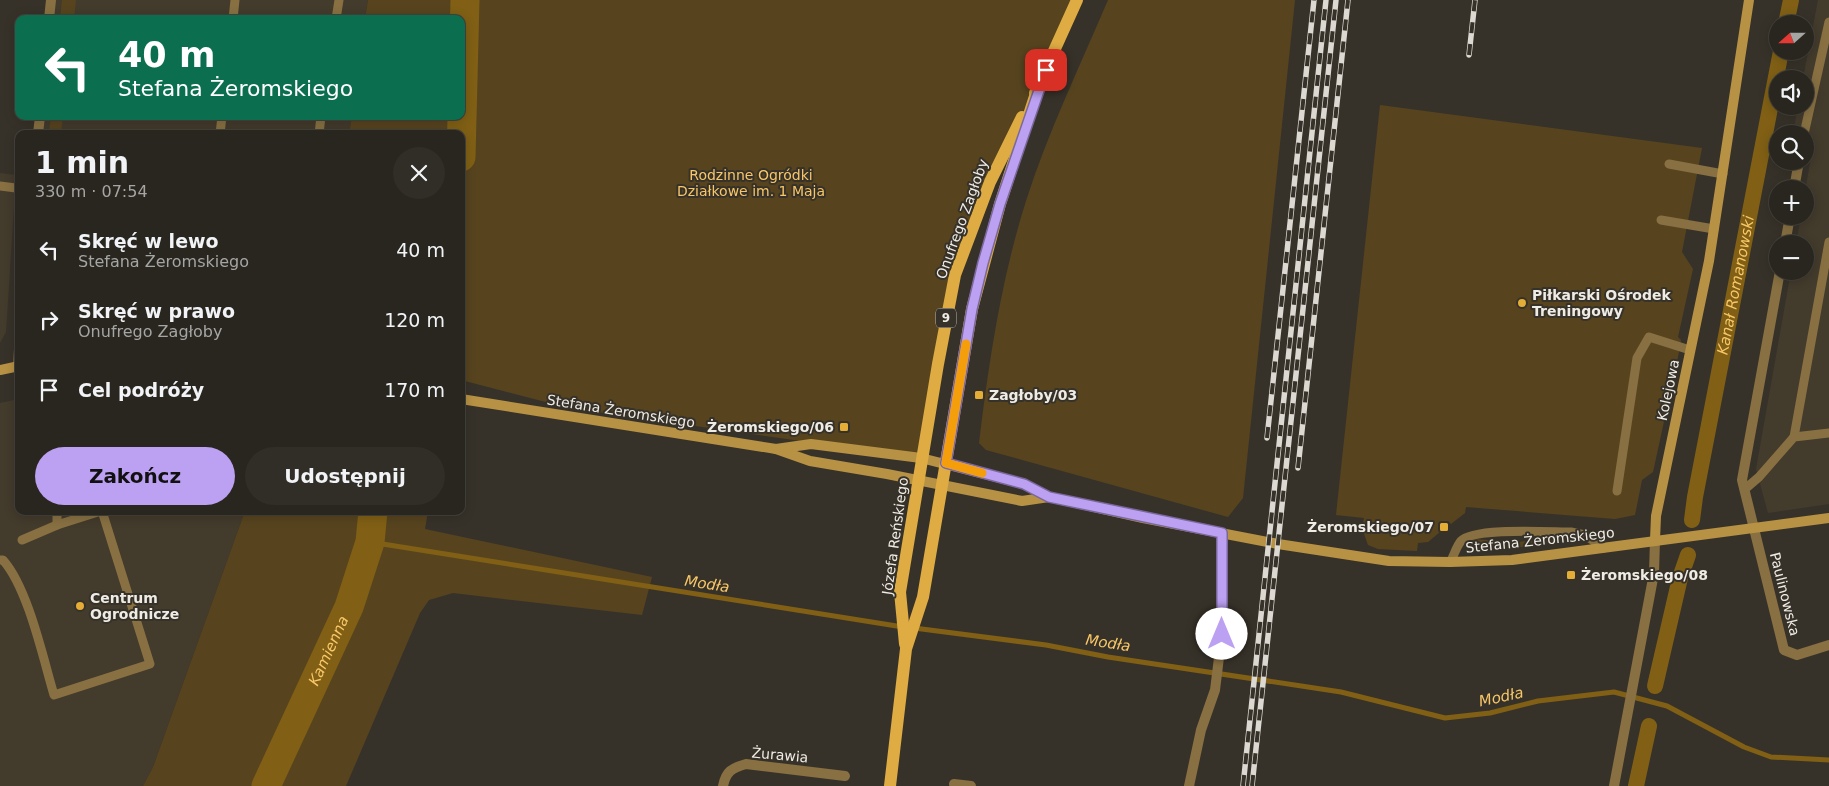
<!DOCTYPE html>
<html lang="pl">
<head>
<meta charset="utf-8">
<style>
  body { margin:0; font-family:"DejaVu Sans",sans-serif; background:#312e28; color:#f1f3f6; height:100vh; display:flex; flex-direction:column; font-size:19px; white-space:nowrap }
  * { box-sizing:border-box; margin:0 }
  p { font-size:16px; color:#a5a5a4 }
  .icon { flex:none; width:28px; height:28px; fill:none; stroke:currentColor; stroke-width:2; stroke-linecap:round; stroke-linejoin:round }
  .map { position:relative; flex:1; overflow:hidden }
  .sheet { position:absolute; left:15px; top:130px; width:450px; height:385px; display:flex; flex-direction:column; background:#29261f; border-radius:10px; box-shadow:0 2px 12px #0003,0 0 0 1px #45433d }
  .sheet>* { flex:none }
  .hud { position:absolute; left:15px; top:15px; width:450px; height:105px; border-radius:10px; box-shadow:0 2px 12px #0003,0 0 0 1px #45433d; background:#0b6e4f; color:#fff; overflow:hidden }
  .needle { width:32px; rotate:249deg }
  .controls { position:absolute; left:1769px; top:15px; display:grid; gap:10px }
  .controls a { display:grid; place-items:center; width:45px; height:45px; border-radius:50%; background:#29261f; box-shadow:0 2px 12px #0003,0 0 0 1px #45433d; font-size:25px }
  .pin { position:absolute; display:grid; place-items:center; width:42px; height:42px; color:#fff; margin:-21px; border-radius:10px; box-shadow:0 2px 8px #0006 }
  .me { position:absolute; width:55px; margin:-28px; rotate:0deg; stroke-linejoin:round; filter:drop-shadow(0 0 4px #0008) }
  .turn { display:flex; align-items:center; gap:18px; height:105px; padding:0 20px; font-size:22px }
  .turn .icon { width:65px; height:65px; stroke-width:2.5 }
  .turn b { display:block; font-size:35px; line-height:42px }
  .round { display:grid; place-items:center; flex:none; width:52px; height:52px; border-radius:26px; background:#312e28 }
  .summary { display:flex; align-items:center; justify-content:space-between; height:85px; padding:0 20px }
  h1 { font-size:30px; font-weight:600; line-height:38px }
  .button { display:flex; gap:10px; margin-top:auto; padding:10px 20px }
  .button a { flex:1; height:58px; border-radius:30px; background:#bca0f2; color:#111; font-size:20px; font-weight:600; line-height:58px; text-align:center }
  .button a+a { background:#312e28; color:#f1f3f6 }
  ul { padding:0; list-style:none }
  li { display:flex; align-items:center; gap:15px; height:70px; padding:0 20px }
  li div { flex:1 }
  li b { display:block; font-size:19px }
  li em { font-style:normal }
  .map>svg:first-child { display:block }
  .built { fill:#433b2c }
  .green { fill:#57441f }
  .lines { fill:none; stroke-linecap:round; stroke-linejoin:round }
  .stream { stroke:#816015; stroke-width:5 }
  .canal { stroke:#816015; stroke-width:16 }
  .river { stroke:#816015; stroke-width:29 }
  .lane { stroke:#887042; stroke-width:9 }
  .street { stroke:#887042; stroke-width:10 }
  .secondary { stroke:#b89244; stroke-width:10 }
  .primary { stroke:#deac43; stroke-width:12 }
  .rail-casing { stroke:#dcd8d2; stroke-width:5.5 }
  .rail { stroke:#373229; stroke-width:4; stroke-dasharray:11; stroke-linecap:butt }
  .route-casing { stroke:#7a689d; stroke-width:12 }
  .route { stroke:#bca0f2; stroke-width:9 }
  .slow { stroke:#f59e0b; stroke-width:9 }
  .poi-dot { fill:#e4ad35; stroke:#373229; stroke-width:2 }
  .labels { text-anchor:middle; stroke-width:4; stroke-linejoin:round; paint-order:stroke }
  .shield { fill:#373229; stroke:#b8b4ad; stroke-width:1 }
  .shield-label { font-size:12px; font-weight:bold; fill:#efece6 }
  .park-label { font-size:14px; fill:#f7c667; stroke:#373229 }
  .street-label { font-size:14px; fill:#efece6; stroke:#373229 }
  .poi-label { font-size:14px; font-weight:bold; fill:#efece6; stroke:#373229; text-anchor:start }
  .water-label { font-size:15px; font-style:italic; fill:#f8c768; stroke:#373229 }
</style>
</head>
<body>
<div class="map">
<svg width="1829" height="786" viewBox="0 0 1829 786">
  <rect width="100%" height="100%" fill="#373229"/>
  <g class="built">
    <path d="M51 0H368L365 19H49Z"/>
    <path d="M1818 0H1829V504L1768 513 1756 469 1791 271H1805V244H1796L1801 216H1805V192L1814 139 1805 136V134L1793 133 1798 106H1805V79H1803Z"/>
    <path d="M40 116H352L349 134H38Z"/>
    <path d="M0 173 16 175 6 332 0 343Z"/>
    <path d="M19 399V511H245L153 767 143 786H0V403Z"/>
  </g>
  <g class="green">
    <path d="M62 0H76L74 19H60Z"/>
    <path d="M368 0H1076L990 182 955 275 921 458 569 408 461 380V134H349L352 116H461V19H365Z"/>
    <path d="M1108 0H1295L1243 498 1228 517 986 450 979 443C989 361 1001 280 1026 201 1048 132 1080 66 1108 0Z"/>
    <path d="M1380 105 1702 148 1682 252 1693 269 1678 337 1681 340 1678 357 1653 472 1642 480 1635 515 1615 519 1466 507 1465 513 1451 524 1448 521 1438 529 1440 532 1428 542 1418 543 1417 551 1378 549 1368 545 1362 528 1364 518 1336 515Z"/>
    <path d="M51 116H63L61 134H49Z"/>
    <path d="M245 511H428L425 529 652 577 642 615 453 593 429 600 420 613 346 786H143L153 767Z"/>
    <path d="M1568 537 1575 538 1576 541 1483 551H1471L1466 546 1467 543 1473 539 1517 542Z"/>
  </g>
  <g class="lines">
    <g class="stream">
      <path d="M370 542 903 627"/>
      <path d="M914 628 1046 645 1108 657 1341 692 1445 718 1490 713 1538 701 1614 692 1667 706 1744 747 1771 757 1829 760"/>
    </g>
    <g class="canal">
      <path d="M1786 24 1791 0"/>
      <path id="s1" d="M1692 520 1695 497 1781 51"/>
      <path d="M1655 686 1680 578 1688 555"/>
      <path d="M1636 786 1649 726"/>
    </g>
    <g class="river">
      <path d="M461 157 465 0"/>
      <path id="s2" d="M266 786 349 607 370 542 373 511"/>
    </g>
    <g class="lane">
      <path d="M233 19 235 0"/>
      <path d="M336 19 339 0"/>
      <path d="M220 134 222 116"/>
      <path d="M319 134 321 116"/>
      <path d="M1804 134 1829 22"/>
      <path d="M1669 164 1723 174"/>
      <path d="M0 186 16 188 19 186"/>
      <path d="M1661 220 1714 229"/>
      <path d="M1794 437 1829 242"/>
      <path d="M1745 489 1759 477 1794 437 1829 433"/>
      <path d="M1617 491 1637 358 1649 337 1690 350"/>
      <path d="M57 511V525L101 511"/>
      <path d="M22 540 57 525"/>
      <path d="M0 560H3C28 588 43 658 54 695L150 664 102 511"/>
      <path d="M1450 562C1454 556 1456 547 1461 541 1473 527 1550 532 1571 532L1585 535 1604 548"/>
    </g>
    <g class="street">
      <path d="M49 19 51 0"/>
      <path d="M38 134 40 116"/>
      <path d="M1794 189 1799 161"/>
      <path d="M1785 244 1790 216"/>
      <path d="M1780 271 1742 480 1784 650 1797 655 1829 645"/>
      <path d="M18 366 19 349"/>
      <path d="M954 784 971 786"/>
      <path d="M723 786C726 771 732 768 746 764L845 776"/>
      <path d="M1189 786 1201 730 1215 690 1222 633V533"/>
      <path d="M1614 786 1654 573 1655 540"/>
    </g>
    <g class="secondary">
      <path d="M0 370 19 366"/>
      <path d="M461 399 776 449 810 461 887 474 1022 501 1049 497"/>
      <path d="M776 449 811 444 921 458 1024 484 1049 497 1143 518 1278 544 1389 561 1450 562 1512 560 1829 518"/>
      <path d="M1655 540 1656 516 1709 261 1749 0"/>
    </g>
    <g class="primary">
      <path d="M1035 93 1077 0"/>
      <path d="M905 644 900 592 938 364 955 275 990 182 1022 117"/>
      <path d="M890 786 906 649 923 597 972 309 1000 204 1038 87"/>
    </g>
    <g class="rail-casing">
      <g id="rail">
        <path d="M1469 55 1475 0"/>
        <path d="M1267 438 1314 0"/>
        <path d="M1298 468 1348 0"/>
        <path d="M1243 786 1326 0"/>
        <path d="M1252 786 1336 0"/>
      </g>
    </g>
    <use href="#rail" class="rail"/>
  </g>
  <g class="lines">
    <g class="route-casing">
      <path id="route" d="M1046 70 1000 204 983 263 972 309 946 463 1024 484 1049 497 1222 533V634"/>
    </g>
    <use href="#route" class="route"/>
    <path class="slow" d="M966 344 946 463 982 473"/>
  </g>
  <g class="poi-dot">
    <circle cx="1522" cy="303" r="5"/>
    <rect x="974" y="390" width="10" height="10" rx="2.5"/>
    <rect x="839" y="422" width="10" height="10" rx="2.5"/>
    <rect x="1439" y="522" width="10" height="10" rx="2.5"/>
    <rect x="1566" y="570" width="10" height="10" rx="2.5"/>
    <circle cx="80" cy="606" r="5"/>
  </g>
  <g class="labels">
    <rect class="shield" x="936" y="308.5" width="20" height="19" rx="4"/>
    <g class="shield-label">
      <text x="946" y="322">9</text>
    </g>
    <g class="park-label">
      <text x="751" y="180">Rodzinne Ogródki<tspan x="751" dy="16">Działkowe im. 1 Maja</tspan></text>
    </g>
    <g class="street-label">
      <text transform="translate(962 219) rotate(-70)" y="5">Onufrego Zagłoby</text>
      <text transform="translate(1668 390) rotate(-78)" y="5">Kolejowa</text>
      <text transform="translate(621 411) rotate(9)" y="5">Stefana Żeromskiego</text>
      <text transform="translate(895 536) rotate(-82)" y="5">Józefa Reńskiego</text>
      <text transform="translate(1540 540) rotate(-6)" y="5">Stefana Żeromskiego</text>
      <text transform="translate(1785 594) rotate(76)" y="5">Paulinowska</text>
      <text transform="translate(780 755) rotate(5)" y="5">Żurawia</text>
    </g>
    <g class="poi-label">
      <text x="1532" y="300">Piłkarski Ośrodek<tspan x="1532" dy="16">Treningowy</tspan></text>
      <text x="989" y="400">Zagłoby/03</text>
      <text x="834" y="432" text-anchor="end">Żeromskiego/06</text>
      <text x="1434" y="532" text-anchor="end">Żeromskiego/07</text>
      <text x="1581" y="580">Żeromskiego/08</text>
      <text x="90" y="603">Centrum<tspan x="90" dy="16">Ogrodnicze</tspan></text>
    </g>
    <g class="water-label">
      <text dy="5" stroke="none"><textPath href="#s1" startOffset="239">Kanał Romanowski</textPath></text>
      <text transform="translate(707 584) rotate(9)" y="5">Modła</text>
      <text transform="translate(1108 643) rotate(9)" y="5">Modła</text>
      <text dy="5" stroke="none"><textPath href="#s2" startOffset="149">Kamienna</textPath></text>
      <text transform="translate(1501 697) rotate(-12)" y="5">Modła</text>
    </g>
  </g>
</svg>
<div class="controls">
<a><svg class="needle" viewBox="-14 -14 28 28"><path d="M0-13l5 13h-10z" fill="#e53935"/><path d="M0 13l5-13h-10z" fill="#a5a5a4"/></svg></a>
<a><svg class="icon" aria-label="sound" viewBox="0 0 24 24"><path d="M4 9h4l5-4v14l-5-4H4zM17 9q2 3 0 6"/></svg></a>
<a><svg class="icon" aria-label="search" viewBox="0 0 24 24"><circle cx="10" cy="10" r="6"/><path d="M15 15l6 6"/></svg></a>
<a>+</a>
<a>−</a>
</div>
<div class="pin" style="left:1046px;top:70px;background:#d93025"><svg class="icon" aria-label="arrive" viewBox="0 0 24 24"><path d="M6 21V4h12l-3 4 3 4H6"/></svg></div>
<svg class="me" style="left:1222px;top:634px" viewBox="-20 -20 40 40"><circle r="19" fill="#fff"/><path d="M0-13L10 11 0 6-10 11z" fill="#bca0f2"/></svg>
<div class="hud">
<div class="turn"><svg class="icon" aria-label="left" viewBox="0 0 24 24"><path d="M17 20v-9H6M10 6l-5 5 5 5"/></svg><div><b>40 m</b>Stefana Żeromskiego</div></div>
</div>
<section class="sheet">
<div class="summary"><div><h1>1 min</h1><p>330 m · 07:54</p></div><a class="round"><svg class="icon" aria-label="close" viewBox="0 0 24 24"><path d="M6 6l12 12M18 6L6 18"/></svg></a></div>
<ul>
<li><svg class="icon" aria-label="left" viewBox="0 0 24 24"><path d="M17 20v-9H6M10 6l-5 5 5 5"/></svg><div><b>Skręć w lewo</b><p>Stefana Żeromskiego</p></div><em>40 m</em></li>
<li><svg class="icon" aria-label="right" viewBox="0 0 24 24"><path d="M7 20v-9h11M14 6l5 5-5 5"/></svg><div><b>Skręć w prawo</b><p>Onufrego Zagłoby</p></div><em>120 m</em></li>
<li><svg class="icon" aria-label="arrive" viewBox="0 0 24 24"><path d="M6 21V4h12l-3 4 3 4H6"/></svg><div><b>Cel podróży</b></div><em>170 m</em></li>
</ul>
<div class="button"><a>Zakończ</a><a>Udostępnij</a></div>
</section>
</div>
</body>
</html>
